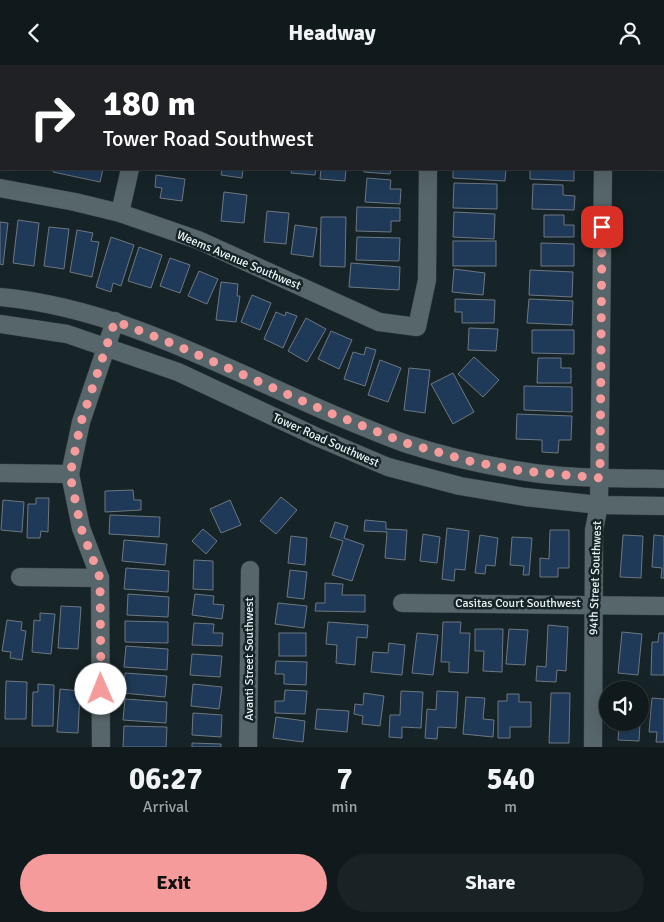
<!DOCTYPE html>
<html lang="en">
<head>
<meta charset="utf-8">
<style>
  body { margin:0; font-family:Signika,sans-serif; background:#192326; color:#f1f3f6; height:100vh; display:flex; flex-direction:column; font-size:19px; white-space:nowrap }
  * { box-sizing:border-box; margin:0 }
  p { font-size:16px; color:#9ca1a4 }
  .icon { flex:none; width:28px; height:28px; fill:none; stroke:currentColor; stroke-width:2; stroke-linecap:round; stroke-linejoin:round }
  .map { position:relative; height:682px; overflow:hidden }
  .panel { display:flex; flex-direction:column; background:#101a1d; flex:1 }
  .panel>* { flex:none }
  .hud { position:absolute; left:0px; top:0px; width:665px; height:105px; box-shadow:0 5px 20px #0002,0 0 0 1px #30383b; background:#202124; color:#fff; overflow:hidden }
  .controls { position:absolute; left:599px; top:616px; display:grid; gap:10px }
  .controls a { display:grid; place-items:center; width:50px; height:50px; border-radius:50%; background:#101a1d; box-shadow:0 5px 20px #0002,0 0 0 1px #30383b; font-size:25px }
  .pin { position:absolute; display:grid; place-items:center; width:42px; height:42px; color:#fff; margin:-21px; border-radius:10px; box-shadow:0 2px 8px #0006 }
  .me { position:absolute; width:55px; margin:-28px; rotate:359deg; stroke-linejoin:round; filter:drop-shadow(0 0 4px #0008) }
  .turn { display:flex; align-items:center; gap:18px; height:105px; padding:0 20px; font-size:22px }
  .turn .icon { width:65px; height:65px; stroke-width:2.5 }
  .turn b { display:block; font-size:35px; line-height:42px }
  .eta { display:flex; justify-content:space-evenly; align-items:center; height:85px; text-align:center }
  .eta b { font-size:30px; font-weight:700; line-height:35px }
  .button { display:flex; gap:10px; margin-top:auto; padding:10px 20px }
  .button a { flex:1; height:58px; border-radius:30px; background:#f59b9b; color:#111; font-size:20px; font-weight:700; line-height:58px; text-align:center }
  .button a+a { background:#192326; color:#f1f3f6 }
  header { display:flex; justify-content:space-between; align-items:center; height:65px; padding:0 20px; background:#101a1d; font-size:22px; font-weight:700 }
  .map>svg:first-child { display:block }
  .building { fill:#1e3a58; stroke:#6e7781 }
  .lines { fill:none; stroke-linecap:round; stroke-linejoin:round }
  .minor-casing { stroke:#363f42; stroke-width:19 }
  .minor { stroke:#57666a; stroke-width:18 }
  .route { stroke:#f59b9b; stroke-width:9; stroke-dasharray:0 16.2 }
  .labels { text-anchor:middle; stroke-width:5; stroke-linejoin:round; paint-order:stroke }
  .street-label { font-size:12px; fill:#eaf3f5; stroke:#162327 }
</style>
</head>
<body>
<header><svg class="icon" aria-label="back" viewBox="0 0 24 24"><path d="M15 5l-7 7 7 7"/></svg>Headway<svg class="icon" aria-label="person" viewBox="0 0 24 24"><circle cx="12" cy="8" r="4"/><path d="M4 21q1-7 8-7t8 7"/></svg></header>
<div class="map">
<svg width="664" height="682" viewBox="0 0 664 682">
  <rect width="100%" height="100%" fill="#162327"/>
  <g class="building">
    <path d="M54 104H103L100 117 53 107Z"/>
    <path d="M222 104H243L242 113 221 110Z"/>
    <path d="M292 104H316L315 110 291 108Z"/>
    <path d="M321 104H346L345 116 320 114Z"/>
    <path d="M364 104H391L390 109 364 107Z"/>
    <path d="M453 104H506L505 116 453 113Z"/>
    <path d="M530 104H574V116L530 114Z"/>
    <path d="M156 110 185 114 182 136 160 133 162 123 155 122Z"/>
    <path d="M367 113 391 115 390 124H401L400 139 365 137Z"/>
    <path d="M454 118 497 119V144L453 143Z"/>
    <path d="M533 119 563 120V130L575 131 574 145 532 144Z"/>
    <path d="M224 127 247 130 244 158 221 156Z"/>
    <path d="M357 142 400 143V156H391V167L356 166Z"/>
    <path d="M267 146 289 148 286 179 264 177Z"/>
    <path d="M454 147 495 149 494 174 453 172Z"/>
    <path d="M544 150H564V160H574V172H544Z"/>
    <path d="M321 152H346L345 202 320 201Z"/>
    <path d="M18 155 39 158 34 201 13 198Z"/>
    <path d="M0 157 8 158 3 200 0 199Z"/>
    <path d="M295 160 317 163 313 192 291 189Z"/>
    <path d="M49 162 69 164 64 204 44 201Z"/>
    <path d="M77 165 93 168 91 176 99 177 92 212 70 207Z"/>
    <path d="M111 172 134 180 121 221 113 218 111 227 96 222Z"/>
    <path d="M357 172 400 173 399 196 356 195Z"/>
    <rect x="453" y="176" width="43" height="25"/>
    <path d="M541 178 574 179V201H541Z"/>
    <path d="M139 182 162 190 151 223 128 216Z"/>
    <path d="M170 193 190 200 180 228 160 221Z"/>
    <path d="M351 198 400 202 399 225 349 222Z"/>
    <path d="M454 204 485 208 483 230 452 227Z"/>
    <path d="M530 205 573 207 572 232 529 230Z"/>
    <path d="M199 206 218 214 207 239 188 231Z"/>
    <path d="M221 217 238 219 237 231H240L236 257 216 255Z"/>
    <path d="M252 230 271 238 260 265 241 257Z"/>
    <path d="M455 234 495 235 494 258H462V247H455Z"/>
    <path d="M529 234 573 236 572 260 527 258Z"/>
    <path d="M276 247 285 251 286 247 297 251 283 283 264 274Z"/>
    <path d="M306 253 326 264 307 297 288 286Z"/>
    <path d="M469 263 498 264 496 286 468 285Z"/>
    <path d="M532 265H574V289L532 288Z"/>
    <path d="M331 266 352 275 339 304 318 294Z"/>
    <path d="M366 282 376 285 365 321 344 314 353 287 364 290Z"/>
    <path d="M474 292 499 315 483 332 458 309Z"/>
    <path d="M538 293H561V303H571V318H537Z"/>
    <path d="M380 295 401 303 388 337 368 330Z"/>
    <path d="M409 303 430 305 425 348 404 345Z"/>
    <path d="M453 308 474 347 453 359 431 319Z"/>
    <path d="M524 321 572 322V347L524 345Z"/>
    <path d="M517 349 572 351 571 375H559L558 388 542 387V375L516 374Z"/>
    <path d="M133 425 134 435H141V445L105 447V426Z"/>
    <path d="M281 432 297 445 276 469 260 456Z"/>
    <path d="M36 433H49L48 467 41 466 40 473H27L28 439H36Z"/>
    <path d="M3 435 24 437 22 467 1 465Z"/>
    <path d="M230 435 241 460 221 468 210 444Z"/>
    <path d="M110 450 160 452 159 472 109 469Z"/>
    <path d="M365 455 386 457V464L407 465 405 495 385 493 387 467 364 466Z"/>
    <path d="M335 457 348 461 344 473 364 480 352 516 332 510 343 476 330 472Z"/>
    <path d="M447 463 469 466 465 505 455 504 454 516 442 514Z"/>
    <path d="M203 464 217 476 206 489 192 476Z"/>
    <path d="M550 465H569V503H558V512H540V493L549 494Z"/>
    <path d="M423 469 440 472 437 498 420 496Z"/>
    <path d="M480 470 498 473 495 501 486 500 485 509 475 508Z"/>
    <path d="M623 470 643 471 641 513 620 512Z"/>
    <path d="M654 470 664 471V513H661L662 503 652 502Z"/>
    <path d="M291 471 307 473 305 500 288 498Z"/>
    <path d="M512 472 532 473 529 510H523L524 501 510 500Z"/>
    <path d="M124 475 167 479 165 500 122 496Z"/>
    <path d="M194 495 213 496V525L193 524Z"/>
    <path d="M126 503 169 506 168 527 124 524Z"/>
    <path d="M290 505 307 507 304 534 287 532Z"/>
    <path d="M325 518 343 519 342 530H365V547L315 546 316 538H325Z"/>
    <path d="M128 529 169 532 168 552 127 550Z"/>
    <path d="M195 529 214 531 213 539 224 540 222 554 192 550Z"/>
    <path d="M278 538 307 541 304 563 275 559Z"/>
    <path d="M61 541 81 542 78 584 58 583Z"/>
    <path d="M40 548 55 549 51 589 32 587 34 555 40 556Z"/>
    <path d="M7 555 22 557 21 565 26 566 22 595 10 593 11 587 2 586Z"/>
    <path d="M125 556 168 557V578L125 577Z"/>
    <path d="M328 557 368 560 367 573 357 572 355 600 336 598 337 580 326 579Z"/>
    <path d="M443 557H461L460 568H470L468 608 449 607V597H441Z"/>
    <path d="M194 558 214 559 213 568H223L222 581 192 580Z"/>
    <path d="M548 560 568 562 566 606 557 605 556 617 536 616 537 601 546 602Z"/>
    <path d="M475 564H503L502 607 483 606 484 586H475Z"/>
    <path d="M509 564 528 565 525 600 506 599Z"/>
    <path d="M622 567 642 569 638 610 618 608Z"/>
    <rect x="279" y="568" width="27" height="23"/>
    <path d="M417 568 438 570 433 610 412 608Z"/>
    <path d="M659 568H664V610H651L652 577H658Z"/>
    <path d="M389 578 405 580 402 610 371 607 373 587 388 588Z"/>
    <path d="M126 581 168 584 167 605 124 602Z"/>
    <path d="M192 589 222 591 220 612 190 610Z"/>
    <path d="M276 596 307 597 306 620 284 619V609H275Z"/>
    <path d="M125 608 167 611 165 632 123 628Z"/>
    <path d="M6 616 27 617 26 654H5Z"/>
    <path d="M38 619 54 620 53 661H32L33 627H38Z"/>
    <path d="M193 619 222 622 219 644 191 641Z"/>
    <path d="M60 624 80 626 78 668 57 667Z"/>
    <path d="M285 625 307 626 305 649 275 648V636H284Z"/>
    <path d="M401 626 423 627 421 663 402 662V673L389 672 390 650H400Z"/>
    <path d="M437 626 458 627 456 663 438 662 437 674 425 673 427 644 436 645Z"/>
    <path d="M364 628 384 631 380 661 362 659 363 651 354 649 355 639 363 640Z"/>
    <path d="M551 628H570L569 678H549Z"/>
    <path d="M507 629H519V637H531V662H510V673H498V636H507Z"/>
    <path d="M466 632 485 633 483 654 494 655 493 672 463 669Z"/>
    <path d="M652 633 664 634V677H656L657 667H649Z"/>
    <path d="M125 634 167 637 166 658 123 655Z"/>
    <path d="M317 644 349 646 347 667 315 664Z"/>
    <path d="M193 648 222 650 221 672 192 670Z"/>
    <path d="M276 652 305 656 303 677 273 673Z"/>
    <path d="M619 658H640L639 676 618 675Z"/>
    <path d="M124 661 167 662 166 682H123Z"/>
    <path d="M192 678 221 679V682H192Z"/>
  </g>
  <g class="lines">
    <g class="minor-casing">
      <g id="minor">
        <path d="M429 1 430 0"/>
        <path d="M604 1V0"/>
        <path d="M0 123 75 137 120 148 198 175 379 257 417 262 427 215 428 104"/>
        <path d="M120 148 130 104"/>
        <path d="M0 232C129 244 243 314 361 361 376 367 392 374 407 379 444 391 483 400 521 406 567 414 617 413 664 414"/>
        <path d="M0 259 67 269 178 307 317 372 388 402 460 421 525 432 599 440 664 441"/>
        <path d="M0 408 70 409"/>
        <path d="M20 512 100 513"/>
        <path d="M402 538 664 541"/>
        <path d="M101 682 100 513 81 463 70 409 81 357 115 256"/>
        <path d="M248 682 250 505"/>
        <path d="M593 682 594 465 599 440 603 104"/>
      </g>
    </g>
    <use href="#minor" class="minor"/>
  </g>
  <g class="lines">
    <path class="route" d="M101 624 100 513 81 463 70 410 81 357 115 256 171 278 330 348 406 378 469 396 522 406 600 413 602 162"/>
  </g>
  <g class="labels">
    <g class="street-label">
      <text transform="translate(239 195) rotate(23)" y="4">Weems Avenue Southwest</text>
      <text transform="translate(326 375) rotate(24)" y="4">Tower Road Southwest</text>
      <text transform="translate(595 513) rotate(-88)" y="4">94th Street Southwest</text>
      <text x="518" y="542">Casitas Court Southwest</text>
      <text transform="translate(249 594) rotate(-90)" y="4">Avanti Street Southwest</text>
    </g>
  </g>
</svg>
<div class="controls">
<a><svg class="icon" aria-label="sound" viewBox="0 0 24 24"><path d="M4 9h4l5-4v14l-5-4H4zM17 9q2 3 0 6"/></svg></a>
</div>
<div class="pin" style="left:602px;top:162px;background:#d93025"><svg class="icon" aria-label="arrive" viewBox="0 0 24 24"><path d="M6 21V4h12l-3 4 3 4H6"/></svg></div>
<svg class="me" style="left:101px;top:624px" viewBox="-20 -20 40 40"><circle r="19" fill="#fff"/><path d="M0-13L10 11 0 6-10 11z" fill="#f59b9b"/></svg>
<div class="hud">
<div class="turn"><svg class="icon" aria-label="right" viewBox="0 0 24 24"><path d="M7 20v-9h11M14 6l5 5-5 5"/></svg><div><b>180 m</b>Tower Road Southwest</div></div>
</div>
</div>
<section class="panel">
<div class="eta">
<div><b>06:27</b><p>Arrival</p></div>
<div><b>7</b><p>min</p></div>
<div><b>540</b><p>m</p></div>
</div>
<div class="button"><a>Exit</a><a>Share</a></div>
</section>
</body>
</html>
